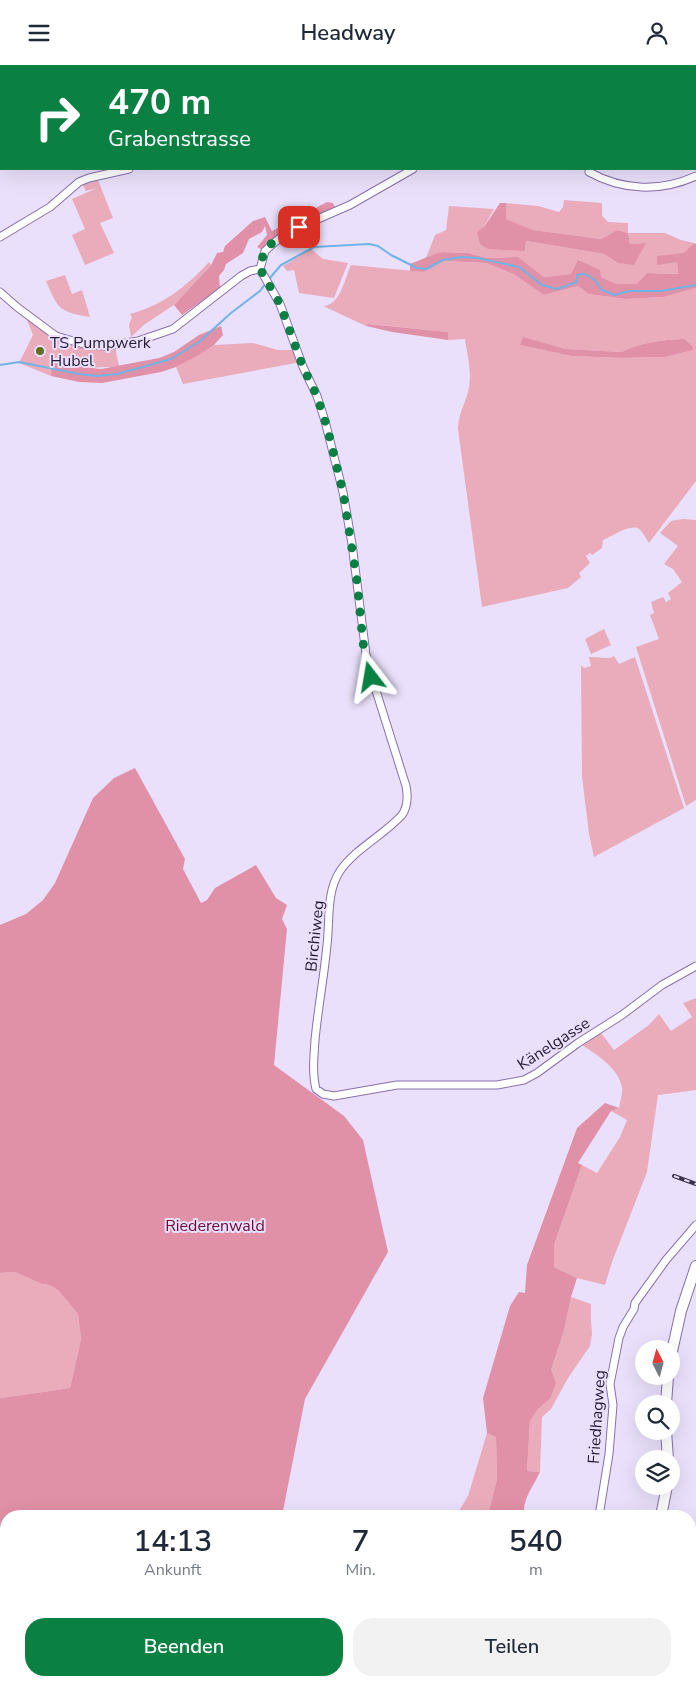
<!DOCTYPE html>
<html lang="de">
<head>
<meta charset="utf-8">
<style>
  body { margin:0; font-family:"Nunito Sans",sans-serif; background:#f2f2f3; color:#1f2937; height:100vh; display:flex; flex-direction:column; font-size:19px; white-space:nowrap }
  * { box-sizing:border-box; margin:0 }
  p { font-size:16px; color:#747a83 }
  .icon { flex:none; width:28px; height:28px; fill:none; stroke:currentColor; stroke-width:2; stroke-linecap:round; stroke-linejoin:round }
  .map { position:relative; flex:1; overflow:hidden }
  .panel { position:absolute; left:0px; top:1445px; width:696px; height:176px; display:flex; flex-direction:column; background:#fff; border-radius:20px 20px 0 0; box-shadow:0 5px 20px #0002 }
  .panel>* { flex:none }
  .banner { position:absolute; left:0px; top:0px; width:696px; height:105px; box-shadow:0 5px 20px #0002; background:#0b8043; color:#fff; overflow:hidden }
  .needle { width:32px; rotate:354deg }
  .fabs { position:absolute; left:635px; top:1275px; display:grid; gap:10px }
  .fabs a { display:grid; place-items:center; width:45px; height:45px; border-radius:50%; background:#fff; box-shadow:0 5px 20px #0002; font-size:25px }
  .pin { position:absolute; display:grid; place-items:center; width:42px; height:42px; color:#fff; margin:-21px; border-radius:10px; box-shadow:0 2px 8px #0006 }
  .me { position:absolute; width:55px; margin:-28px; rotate:346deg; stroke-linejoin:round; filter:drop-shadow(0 0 4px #0008) }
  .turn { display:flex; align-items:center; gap:18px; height:105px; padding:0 25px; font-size:22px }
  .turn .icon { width:65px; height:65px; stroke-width:2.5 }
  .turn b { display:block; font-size:35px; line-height:42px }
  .eta { display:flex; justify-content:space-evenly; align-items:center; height:85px; text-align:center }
  .eta b { font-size:30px; font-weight:600; line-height:35px }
  .primary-button { display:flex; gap:10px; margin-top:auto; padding:10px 25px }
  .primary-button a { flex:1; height:58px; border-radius:20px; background:#0b8043; color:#fff; font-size:20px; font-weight:600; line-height:58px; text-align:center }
  .primary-button a+a { background:#f2f2f3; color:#1f2937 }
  header { display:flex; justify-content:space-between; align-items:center; height:65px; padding:0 25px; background:#fff; font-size:22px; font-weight:600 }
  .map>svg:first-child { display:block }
  .green { fill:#eaacbb; fill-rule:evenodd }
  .forest { fill:#e191a7 }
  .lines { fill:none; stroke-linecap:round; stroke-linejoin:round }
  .stream { stroke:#70b3e5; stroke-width:2 }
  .street-casing { stroke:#8870ad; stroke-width:9 }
  .secondary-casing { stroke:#8870ad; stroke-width:12 }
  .street { stroke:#fff; stroke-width:7 }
  .secondary { stroke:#fff; stroke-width:10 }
  .rail-casing { stroke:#3d324c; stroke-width:4 }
  .rail { stroke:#eae0fb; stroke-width:2; stroke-dasharray:5.5; stroke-linecap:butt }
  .route { stroke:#0b8043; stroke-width:9; stroke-dasharray:0 16.2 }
  .poi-dot { fill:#5c701f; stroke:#eae0fb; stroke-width:2 }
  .labels { text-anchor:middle; stroke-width:4; stroke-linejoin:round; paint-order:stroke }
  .poi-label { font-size:16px; fill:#261b34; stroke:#eae0fb; text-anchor:start }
  .street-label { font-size:16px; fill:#261b34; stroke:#eae0fb }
  .park-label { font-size:16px; fill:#670631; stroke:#eae0fb }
</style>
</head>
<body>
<header><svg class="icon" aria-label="menu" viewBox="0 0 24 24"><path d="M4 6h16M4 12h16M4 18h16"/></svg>Headway<svg class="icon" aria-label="person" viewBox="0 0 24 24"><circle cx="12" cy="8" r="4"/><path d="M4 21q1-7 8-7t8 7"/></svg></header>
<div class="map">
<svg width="696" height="1621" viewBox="0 0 696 1621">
  <rect width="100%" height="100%" fill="#eae0fb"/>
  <g class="green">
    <path d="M98 115 113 153 100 158 114 188 85 200 72 170 85 164 72 134 97 123 86 126 83 120Z"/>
    <path d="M564 135 602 138V151L608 157 628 158V168H665L681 175 694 178 677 197 678 209 647 208 636 219H617L601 212 571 209 544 212 517 192 488 193 468 188 443 187 426 193 435 170 446 165 449 141 494 144 484 162 525 186 526 176 604 189 618 198 645 178 630 179 628 168 617 165 601 174 532 165 506 154V138L538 141 559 147 563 142Z"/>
    <path d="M311 184 323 194 348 198 334 233 299 228 294 205 287 206 283 201Z"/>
    <path d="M442 196 486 198 513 209 544 230 578 221 588 229 626 234 664 232 696 223V416L649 478C646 474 643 467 639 464 631 458 611 472 603 475L602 483 592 490 590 488 586 491 590 498 579 508 581 512 568 523 482 542 458 364C458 348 467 336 469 322 472 307 467 289 465 274L448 275V267L369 259 366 261 323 241C340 241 345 213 351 200L424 207ZM523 273 566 284 622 287C638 278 667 274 685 274L693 282 694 285 665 292 621 293 571 291 521 280Z"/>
    <path d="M209 197 211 200 174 240 145 259 131 272 129 260 132 252 130 249C163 240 186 222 209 197Z"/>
    <path d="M65 210 72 229 82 225 90 252C59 247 58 244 46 216Z"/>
    <path d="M25 250 51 270 115 282 119 301C96 304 75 302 53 297L51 311 19 298 33 270Z"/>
    <path d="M253 278 278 285H297L301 297 183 319 176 302 214 280Z"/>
    <path d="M683 454 696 455V735L686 741 636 582 659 574 650 550 654 548 651 537 663 532 666 537 671 534 668 528 682 517 673 504 664 499 678 481 660 468 671 456Z"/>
    <path d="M604 564 611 580 591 589 585 574Z"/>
    <path d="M614 591 619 599 635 592 684 743 594 792 589 769 582 711 581 600 584 603 591 601 589 592 610 593Z"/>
    <path d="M696 933V1025L658 1030 647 1107 612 1197 605 1220 577 1213 554 1202V1180L582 1100 597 1108 620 1072 627 1055 611 1046 619 1043C620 1037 623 1029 622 1023 619 1002 595 989 579 978L598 964 614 985 649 960 659 949 671 966 692 952 683 938Z"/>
    <path d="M15 1207 42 1219 49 1220 58 1225 78 1249 81 1274 70 1323 1 1333 0 1332V1208Z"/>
    <path d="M571 1232 591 1239V1255L592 1269 590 1281 568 1313 551 1344 542 1352 540 1407 527 1406 530 1356 538 1344 550 1334 551 1305 564 1266Z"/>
    <path d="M487 1368 496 1371 497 1414 489 1448 488 1451H456L468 1431Z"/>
    <path d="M422 1615H513L514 1621H428Z"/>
  </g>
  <g class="forest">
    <path d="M327 137 333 138 338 149 311 159 309 155 263 185 257 182 267 170 265 161 262 167 249 174 243 188 226 199 224 205 219 211 220 223 182 250 174 240 211 200 217 188 223 187 225 181 253 156 265 152 272 166Z"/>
    <path d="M500 138H506V154L533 165 601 174 617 165 628 168 630 179 646 178 634 200 618 198 604 189 526 176 525 186 488 184 480 179 477 167 484 162Z"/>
    <path d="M694 178 696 179V223L664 232 626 234 588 229 578 221 544 230 513 209 486 198 443 196 424 207 410 206V199L435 189 443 187 468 188 488 193 518 192 544 212 571 209 578 195 600 205 601 212 617 219H636L647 208 678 209 677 197 657 200V191L684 188Z"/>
    <path d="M368 259 448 267V275L392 267 366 261Z"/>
    <path d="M221 261 223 270 214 280 197 291 176 302 161 307 102 318 79 317 51 311 52 297 74 301 101 304 159 293 174 287 199 270Z"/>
    <path d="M523 272 566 284 622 287C638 278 666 274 685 274L693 282 694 285 665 292 621 293 571 291 520 280Z"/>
    <path d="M135 703 185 794 183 804 201 838 207 835 215 823 256 800 276 833 287 840 282 854 287 864 274 1000 344 1051 363 1075 388 1187 305 1334 282 1451H6V1550L0 1552V1332L1 1333 70 1323 81 1274 78 1249 58 1225 49 1220 42 1219 15 1207 0 1208V860L26 849 43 835 55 818 93 733 114 713Z"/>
    <path d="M605 1038 619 1043 611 1046 578 1098 582 1100 554 1180V1202L577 1213 571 1232 564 1266 551 1305 556 1318 550 1334 538 1344 530 1356 527 1406 540 1407C534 1420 520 1438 525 1451H488L497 1414 496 1372 487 1368 483 1333 510 1241 519 1227 525 1228 527 1200 577 1063Z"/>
  </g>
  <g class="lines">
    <g class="stream">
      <path d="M269 214 281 200 314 182 369 179 378 181 391 190 417 203 426 204 443 195 461 192 477 193 519 202 542 220 557 224 577 217V210L585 209 595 215 602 225 614 230 629 226H661L696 220"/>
      <path d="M0 300 19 297 79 309 97 311 117 309 171 294 199 277 231 248 260 226 266 218"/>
    </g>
    <g class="street-casing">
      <g id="street">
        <path d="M490 1 491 0"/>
        <path d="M695 48H696"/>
        <path d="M589 107C623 126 661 127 696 111"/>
        <path d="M0 172 50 142 79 117 89 113 129 104"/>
        <path d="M260 204 280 239 303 302 317 331 325 356 343 427 352 479 367 597 406 721C408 731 408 741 402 750 384 770 356 783 340 806 326 827 330 856 327 880 324 912 318 943 315 975 314 991 312 1008 316 1024L323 1029 334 1031 397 1020H497L524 1015 537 1008 578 978 622 950 662 920 696 901"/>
        <path d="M260 204 265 186 275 177 288 167 350 140 413 104"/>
        <path d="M0 227 17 242 56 271 87 280 107 281 138 276 173 264 241 211 250 206 260 204"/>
        <path d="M599 1451 609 1389 613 1340 610 1319 619 1273 623 1262 634 1244 635 1238 666 1195 696 1160"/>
        <path d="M690 1599 694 1588 696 1567"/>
        <path d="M516 1615V1621"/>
        <path d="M575 1621 576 1615"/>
        <path d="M655 1621V1615"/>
        <path d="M680 1621V1615"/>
      </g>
    </g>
    <g class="secondary-casing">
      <g id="secondary">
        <path d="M671 1291 681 1246 696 1201"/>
        <path d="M666 1339 668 1311"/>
        <path d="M666 1366 668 1394"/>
        <path d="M661 1451 667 1421"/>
        <path d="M632 1621 633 1615"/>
      </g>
    </g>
    <use href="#street" class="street"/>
    <use href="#secondary" class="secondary"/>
    <g class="rail-casing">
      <path id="rail" d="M674 1111 696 1119"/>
    </g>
    <use href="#rail" class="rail"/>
  </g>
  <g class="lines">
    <path class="route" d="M299 162C287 168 270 176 264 188 262 193 261 199 260 204L280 239 303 302 317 331 327 362 343 427 357 516 363 578 371 612"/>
  </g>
  <circle class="poi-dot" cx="40" cy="286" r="5"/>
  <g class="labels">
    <g class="poi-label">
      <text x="50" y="283">TS Pumpwerk<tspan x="50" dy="18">Hubel</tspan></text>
    </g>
    <g class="street-label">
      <text transform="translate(314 871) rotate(-84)" y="6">Birchiweg</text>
      <text transform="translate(553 978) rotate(-33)" y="6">Känelgasse</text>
      <text transform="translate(596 1352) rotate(-86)" y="6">Friedhagweg</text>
    </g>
    <g class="park-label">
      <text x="215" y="1166">Riederenwald</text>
    </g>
  </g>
</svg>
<div class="fabs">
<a><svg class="needle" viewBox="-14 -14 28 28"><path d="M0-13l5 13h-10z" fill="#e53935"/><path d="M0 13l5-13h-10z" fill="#747a83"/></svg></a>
<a><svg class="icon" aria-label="search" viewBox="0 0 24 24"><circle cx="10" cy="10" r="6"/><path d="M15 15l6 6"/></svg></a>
<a><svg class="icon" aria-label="layers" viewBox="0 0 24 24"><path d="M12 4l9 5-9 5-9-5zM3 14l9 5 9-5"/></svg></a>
</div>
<div class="pin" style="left:299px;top:162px;background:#d93025"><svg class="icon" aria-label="arrive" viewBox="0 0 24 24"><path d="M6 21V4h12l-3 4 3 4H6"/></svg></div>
<svg class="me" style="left:371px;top:612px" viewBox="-20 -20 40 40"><path d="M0-17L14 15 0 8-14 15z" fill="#0b8043" stroke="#fff" stroke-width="4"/></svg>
<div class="banner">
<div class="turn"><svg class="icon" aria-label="right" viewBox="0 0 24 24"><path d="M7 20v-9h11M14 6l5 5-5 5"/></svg><div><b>470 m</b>Grabenstrasse</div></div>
</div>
<section class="panel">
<div class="eta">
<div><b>14:13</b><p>Ankunft</p></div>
<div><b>7</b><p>Min.</p></div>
<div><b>540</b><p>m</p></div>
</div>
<div class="primary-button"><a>Beenden</a><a>Teilen</a></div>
</section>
</div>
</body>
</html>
